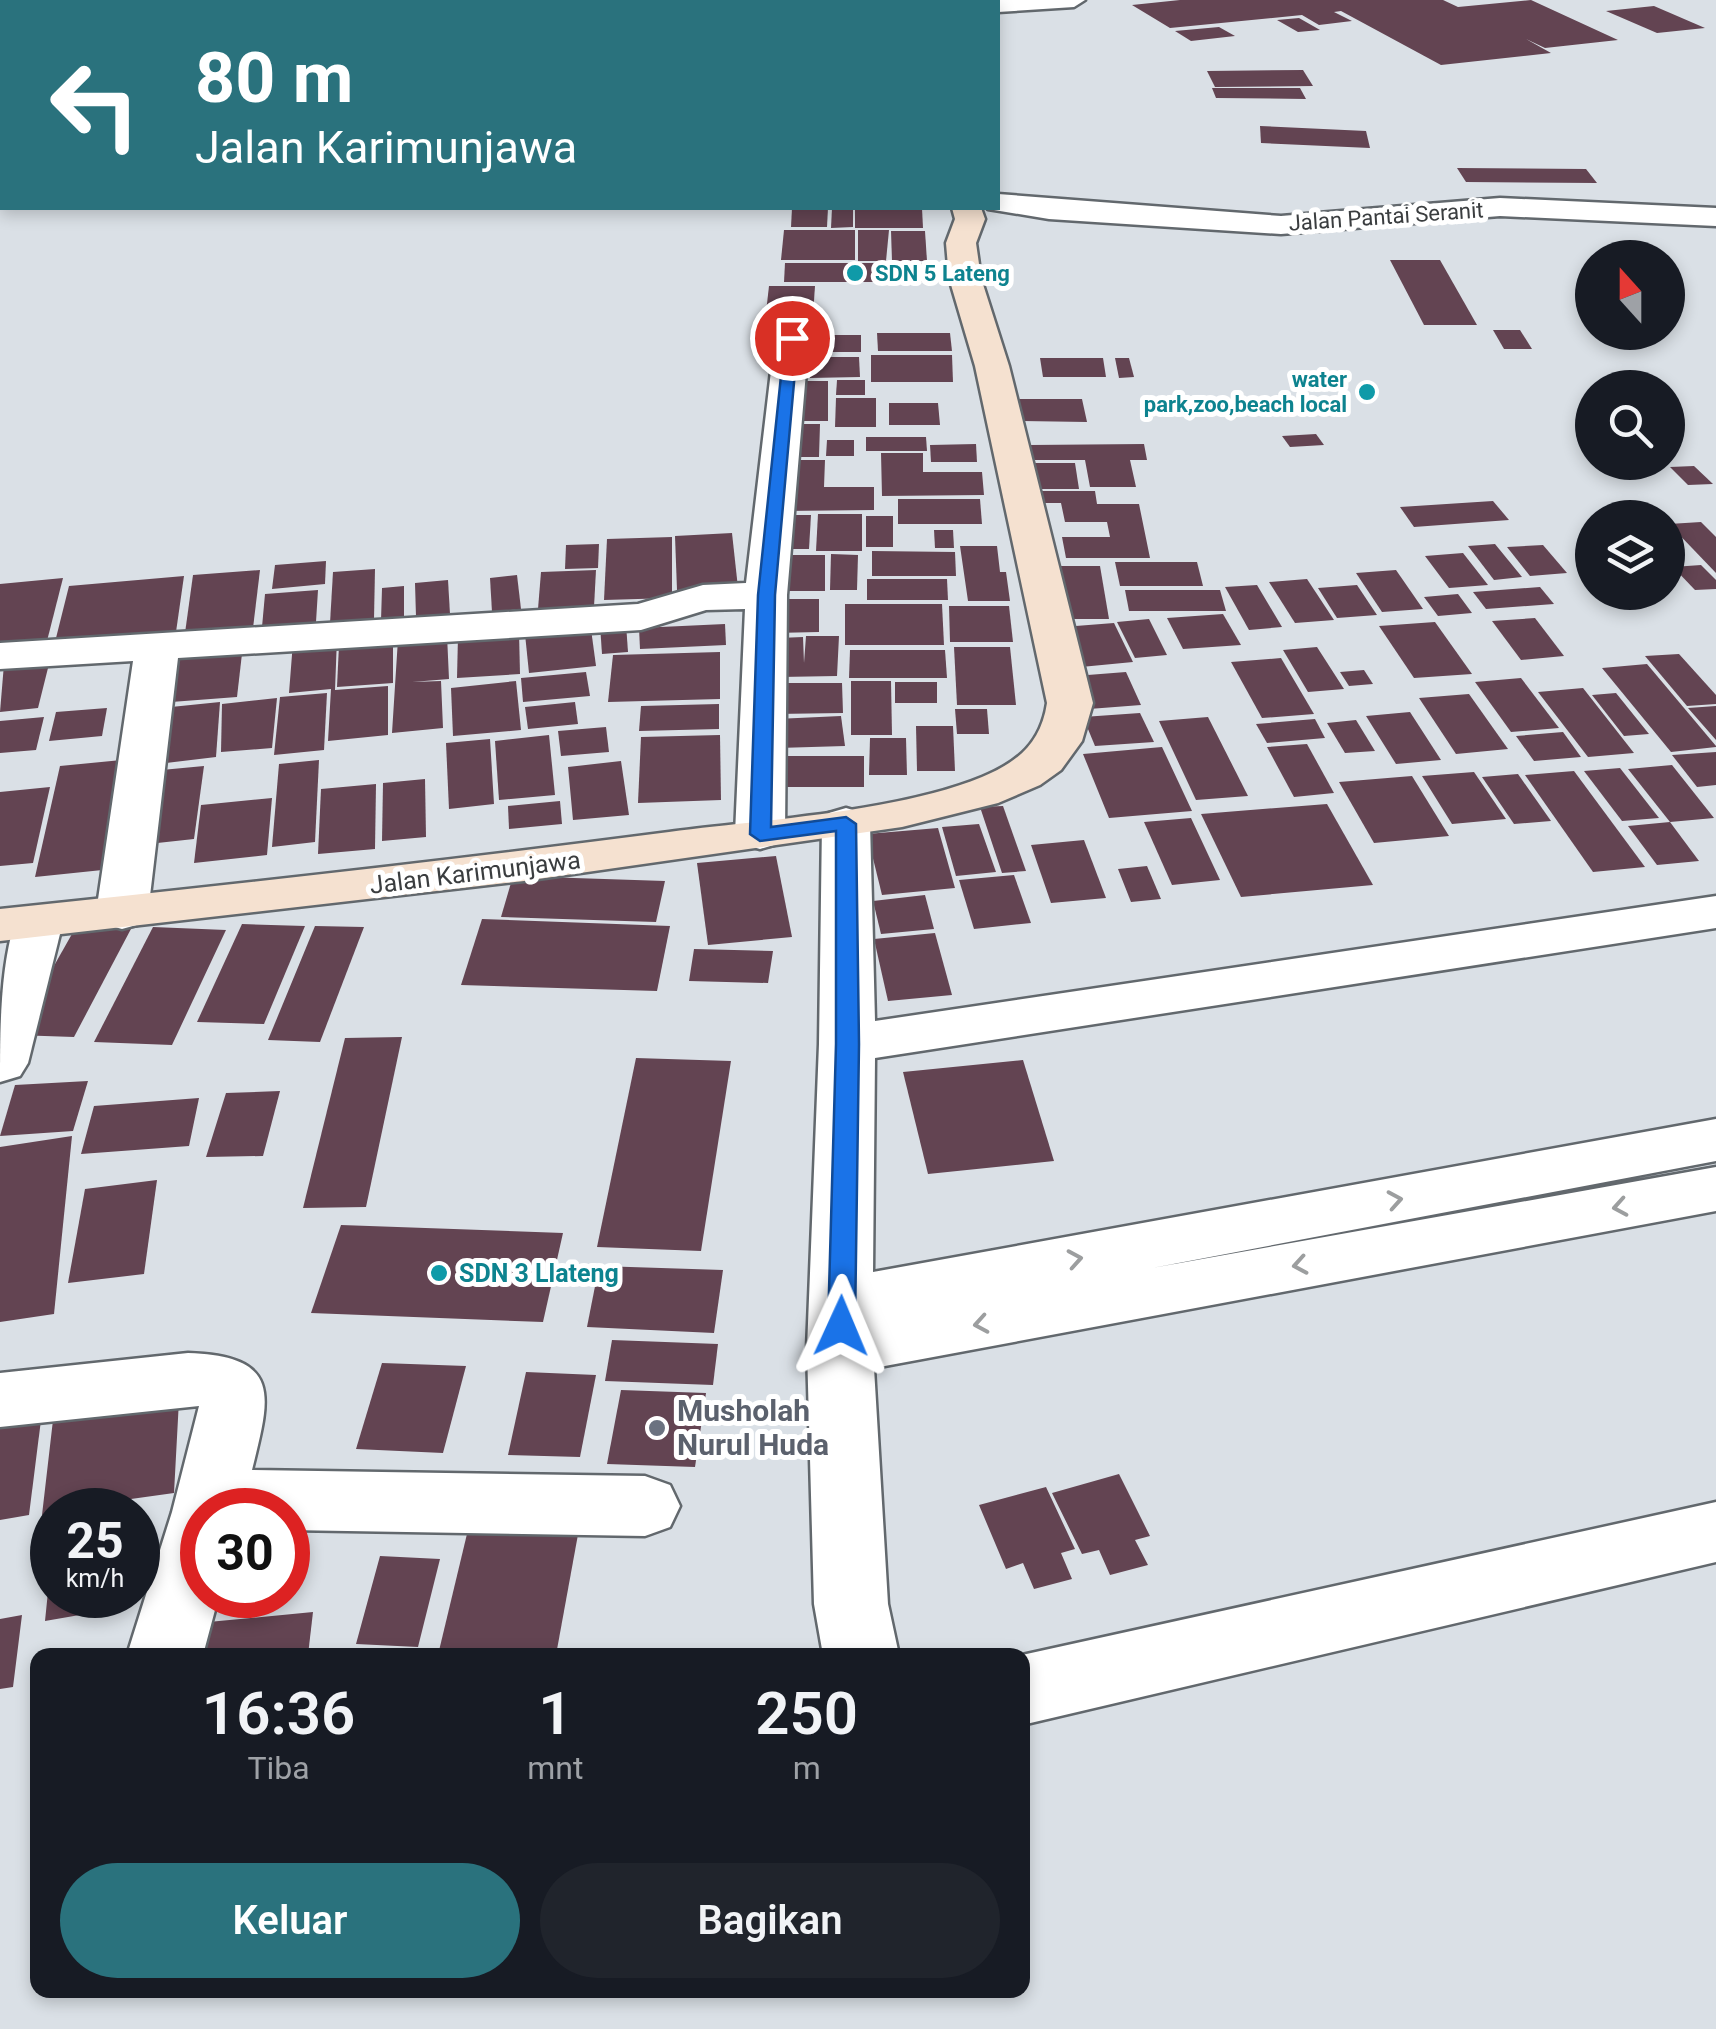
<!DOCTYPE html>
<html lang="id">
<head>
<meta charset="utf-8">
<style>
  body { margin:0; font-family:Roboto,sans-serif; background:#20242c; color:#f1f3f6; height:100vh; display:flex; flex-direction:column; font-size:38px; white-space:nowrap }
  * { box-sizing:border-box; margin:0 }
  p { font-size:32px; color:#9ea1a6 }
  .icon { flex:none; width:55px; height:55px; fill:none; stroke:currentColor; stroke-width:2; stroke-linecap:round; stroke-linejoin:round }
  .map { position:relative; flex:1; overflow:hidden }
  .drawer { position:absolute; left:30px; top:1648px; width:1000px; height:350px; display:flex; flex-direction:column; background:#171b24; border-radius:20px; box-shadow:0 5px 15px #0003 }
  .drawer>* { flex:none }
  .top-card { position:absolute; left:0px; top:0px; width:1000px; height:210px; box-shadow:0 5px 15px #0003; background:#2a727d; color:#fff; overflow:hidden }
  .needle { width:65px; rotate:339deg }
  .controls { position:absolute; left:1575px; top:240px; display:grid; gap:20px }
  .controls a { display:grid; place-items:center; width:110px; height:110px; border-radius:50%; background:#171b24; box-shadow:0 5px 15px #0003; font-size:50px }
  .speed { position:absolute; left:30px; top:1488px; display:flex; gap:20px; font-size:50px; font-weight:700; text-align:center }
  .speed>* { display:grid; place-content:center; width:130px; height:130px; border-radius:50%; background:#171b24; box-shadow:0 5px 15px #0003; line-height:1 }
  .speed small { font-size:25px; font-weight:400 }
  .speed .limit { border:15px solid #d22; background:#fff; color:#111 }
  .pin { position:absolute; display:grid; place-items:center; width:85px; height:85px; color:#fff; margin:-42px; border:5px solid #fff; border-radius:50%; box-shadow:0 2px 10px #0007 }
  .me { position:absolute; width:110px; margin:-55px; rotate:1deg; stroke-linejoin:round; filter:drop-shadow(0 0 8px #0008) }
  .turn { display:flex; align-items:center; gap:35px; height:210px; padding:0 30px; font-size:45px }
  .turn .icon { width:130px; height:130px; stroke-width:2.5 }
  .turn b { display:block; font-size:70px; line-height:85px }
  .eta { display:flex; justify-content:space-evenly; align-items:center; height:170px; text-align:center }
  .eta b { font-size:60px; font-weight:600; line-height:70px }
  .button { display:flex; gap:20px; margin-top:auto; padding:20px 30px }
  .button a { flex:1; height:115px; border-radius:60px; background:#2a727d; color:#fff; font-size:40px; font-weight:600; line-height:115px; text-align:center }
  .button a+a { background:#20242c; color:#f1f3f6 }
  .map>svg:first-child { display:block }
  .building { fill:#634452 }
  .lines { fill:none; stroke-linecap:round; stroke-linejoin:round }
  .street-casing { stroke:#62686d; stroke-width:5 }
  .secondary-casing { stroke:#62686d; stroke-width:5 }
  .street { fill:#fff; fill-rule:evenodd }
  .secondary { fill:#f5e1d0; fill-rule:evenodd }
  .oneway { stroke:#9c9e9f }
  .route { fill:#1a73e8; stroke:#114b97; stroke-width:2.5 }
  .culture-dot { fill:#0f9aa8; stroke:#fff; stroke-width:4 }
  .worship-dot { fill:#6b7280; stroke:#fff; stroke-width:4 }
  .labels { text-anchor:middle; stroke-width:10; stroke-linejoin:round; paint-order:stroke }
  .far-street-label { font-size:22px; fill:#3a3d3f; stroke:#fff }
  .far-culture-label { font-size:22px; font-weight:bold; fill:#0d838f; stroke:#fff; text-anchor:start }
  .street-label { font-size:25px; fill:#3a3d3f; stroke:#fff }
  .culture-label { font-size:25px; font-weight:bold; fill:#0d838f; stroke:#fff; text-anchor:start }
  .near-worship-label { font-size:30px; font-weight:bold; fill:#5b616d; stroke:#fff; text-anchor:start }
</style>
</head>
<body>
<div class="map">
<svg width="1716" height="2029" viewBox="0 0 1716 2029">
  <rect width="100%" height="100%" fill="#dae0e6"/>
  <g class="building">
    <path d="M1180 0H1443L1458 7 1531 0 1618 40 1545 48 1526 39 1551 53 1441 65 1341 11 1334 12 1352 21 1319 25 1302 15 1170 28 1132 5Z"/>
    <path d="M1654 6 1705 28 1657 33 1606 11Z"/>
    <path d="M1299 18 1320 30 1298 32 1277 20Z"/>
    <path d="M1219 27 1235 36 1191 41 1175 31Z"/>
    <path d="M1303 70 1313 86 1215 87 1207 71Z"/>
    <path d="M1212 88H1300L1306 99 1216 98Z"/>
    <path d="M1260 126 1366 131 1370 148 1261 143Z"/>
    <path d="M1457 168 1586 169 1597 183 1466 182Z"/>
    <path d="M792 208H828L827 227H791Z"/>
    <path d="M832 208H853V227L831 228Z"/>
    <path d="M855 208H922L923 228H855Z"/>
    <path d="M784 230H855V260H781Z"/>
    <path d="M858 230H889L886 261H858Z"/>
    <path d="M891 231H925L927 261H892Z"/>
    <path d="M1390 260H1440L1477 325H1424Z"/>
    <path d="M785 263H925L926 282H784Z"/>
    <path d="M769 286H815L812 330H764Z"/>
    <path d="M1493 330H1520L1532 349H1504Z"/>
    <path d="M877 333H950L952 351H878Z"/>
    <rect x="813" y="335" width="48" height="17"/>
    <path d="M871 355H952L953 382H871Z"/>
    <path d="M810 357H859L860 377 810 378Z"/>
    <path d="M1040 358H1103L1106 377H1043Z"/>
    <path d="M1115 358H1129L1134 377 1119 378Z"/>
    <path d="M837 380H865V395H836Z"/>
    <path d="M801 381H828V421H799Z"/>
    <path d="M836 398H876V427H835Z"/>
    <path d="M1019 399H1082L1087 422 1022 421Z"/>
    <path d="M889 403H938L940 425H889Z"/>
    <path d="M794 424H820L819 457H791Z"/>
    <path d="M1316 434 1324 445 1290 447 1282 436Z"/>
    <path d="M866 437H926L927 451H866Z"/>
    <path d="M827 440H854V456H826Z"/>
    <path d="M976 444 977 462H931L930 445Z"/>
    <path d="M1144 444 1147 460H1130L1136 487H1090L1085 460H1031L1030 445Z"/>
    <path d="M881 453H923V472H982L984 495 882 496Z"/>
    <path d="M787 460H825L824 487H874V510L784 511Z"/>
    <path d="M1029 463H1075L1079 489H1033Z"/>
    <path d="M1694 466 1713 484 1688 485 1670 467Z"/>
    <path d="M1039 491H1095L1097 504H1139L1150 558H1066L1062 537H1110L1107 522H1065L1061 503H1040Z"/>
    <path d="M898 499H980L982 524H898Z"/>
    <path d="M1493 501 1509 520 1414 527 1400 507Z"/>
    <path d="M818 514H862V551H816Z"/>
    <path d="M788 515H811L809 549H785Z"/>
    <rect x="866" y="516" width="27" height="31"/>
    <path d="M1701 522 1716 537V573L1669 524Z"/>
    <path d="M934 530H953L954 548H935Z"/>
    <path d="M732 533 738 588 677 590 675 536Z"/>
    <path d="M672 537V598L604 600 607 539Z"/>
    <path d="M599 544 598 568 565 569 566 545Z"/>
    <path d="M1495 544 1522 577 1494 580 1468 546Z"/>
    <path d="M1543 545 1567 573 1530 576 1507 547Z"/>
    <path d="M960 546H997L1000 572H1006L1010 601H968Z"/>
    <path d="M872 551 955 552 956 576H872Z"/>
    <path d="M1463 553 1488 585 1449 588 1425 556Z"/>
    <path d="M831 554 858 555 857 590H830Z"/>
    <path d="M781 555H825V591H780Z"/>
    <path d="M326 561 325 584 272 589 275 565Z"/>
    <path d="M1115 562H1197L1203 586H1120Z"/>
    <path d="M1701 565 1716 580V589L1695 590 1673 567Z"/>
    <path d="M1057 566H1100L1109 619H1065Z"/>
    <path d="M375 569 374 619 330 623 333 572Z"/>
    <path d="M260 570 253 628 185 633 193 575Z"/>
    <path d="M596 570 594 607 538 609 541 572Z"/>
    <path d="M1396 570 1423 609 1382 612 1356 573Z"/>
    <path d="M517 575 521 609 492 612 490 578Z"/>
    <path d="M184 576 176 632 55 642 69 586Z"/>
    <path d="M63 578 47 641 0 645V584Z"/>
    <path d="M867 579H947L948 600H867Z"/>
    <path d="M1307 579 1334 620 1295 623 1269 582Z"/>
    <path d="M448 580 450 614 416 617 415 583Z"/>
    <path d="M1257 585 1282 627 1249 630 1225 587Z"/>
    <path d="M1357 585 1377 615 1337 618 1318 588Z"/>
    <path d="M404 586V618L381 621 382 588Z"/>
    <path d="M1540 587 1554 604 1486 609 1473 592Z"/>
    <path d="M318 590 316 622 262 627 265 594Z"/>
    <path d="M1125 590H1220L1226 611H1129Z"/>
    <path d="M1458 594 1472 613 1438 616 1424 597Z"/>
    <path d="M775 599H819V632L774 633Z"/>
    <path d="M845 604H942L944 645H845Z"/>
    <path d="M949 606H1009L1013 642H950Z"/>
    <path d="M1223 614 1241 645 1183 649 1167 618Z"/>
    <path d="M1535 618 1564 656 1521 660 1492 621Z"/>
    <path d="M1149 619 1167 655 1135 658 1117 622Z"/>
    <path d="M1435 622 1472 674 1414 678 1379 626Z"/>
    <path d="M1114 623 1133 662 1081 667 1063 627Z"/>
    <path d="M626 624 628 652 602 654 600 625Z"/>
    <path d="M725 624 726 645 640 649 639 628Z"/>
    <path d="M591 629 596 666 529 673 525 634Z"/>
    <path d="M519 632 520 674 457 678 458 636Z"/>
    <path d="M447 635 449 679 412 682 441 681 443 728 392 733 398 639Z"/>
    <path d="M806 636H839L837 676 780 677 779 638 803 637 804 663Z"/>
    <path d="M337 638 335 690 388 686V735L328 741 331 689 289 693 293 642Z"/>
    <path d="M393 640V683L337 687 339 645Z"/>
    <path d="M243 645 237 697 158 703 166 652Z"/>
    <path d="M954 647H1010L1016 705H957Z"/>
    <path d="M1317 647 1344 689 1308 692 1283 650Z"/>
    <path d="M850 650H945L947 678H849Z"/>
    <path d="M720 652V699L608 702 613 655Z"/>
    <path d="M1679 654 1716 695V704L1687 706 1645 656Z"/>
    <path d="M1281 658 1314 714 1262 718 1231 662Z"/>
    <path d="M50 660 38 708 0 712 4 664Z"/>
    <path d="M1647 664 1716 746V747L1671 752 1602 668Z"/>
    <path d="M1364 670 1373 684 1349 686 1340 672Z"/>
    <path d="M586 672 590 696 523 702 521 678Z"/>
    <path d="M1126 672 1141 705 1089 709 1075 676Z"/>
    <path d="M1521 678 1559 728 1511 732 1475 682Z"/>
    <path d="M516 681 521 730 453 736 451 688Z"/>
    <path d="M851 681H891L892 735H851Z"/>
    <rect x="895" y="682" width="42" height="21"/>
    <path d="M777 683H842L843 713 775 714Z"/>
    <path d="M1583 688 1634 753 1588 757 1538 692Z"/>
    <path d="M327 693 324 750 274 755 280 697Z"/>
    <path d="M1616 693 1649 734 1624 736 1592 695Z"/>
    <path d="M1469 694 1508 749 1456 754 1419 698Z"/>
    <path d="M277 698 272 748 221 752 222 704Z"/>
    <path d="M220 702 216 757 166 763 171 707Z"/>
    <path d="M575 702 578 724 528 729 525 707Z"/>
    <path d="M719 704V729L639 731 641 706Z"/>
    <path d="M1716 706V740L1688 708Z"/>
    <path d="M107 708 102 736 49 741 56 712Z"/>
    <path d="M955 709H987L989 734H957Z"/>
    <path d="M1410 712 1441 760 1396 764 1366 716Z"/>
    <path d="M1140 713 1154 742 1095 746 1083 717Z"/>
    <path d="M841 716 845 746 778 748 776 719Z"/>
    <path d="M44 717 36 750 0 753V721Z"/>
    <path d="M1208 717 1248 796 1196 800 1159 721Z"/>
    <path d="M1315 719 1325 738 1267 743 1256 724Z"/>
    <path d="M1356 720 1375 751 1345 753 1327 723Z"/>
    <path d="M916 726H953L955 771H917Z"/>
    <path d="M606 727 609 752 561 756 558 731Z"/>
    <path d="M1563 732 1581 757 1534 761 1516 736Z"/>
    <path d="M549 735 555 795 499 800 495 741Z"/>
    <path d="M720 735 721 800 638 803 641 737Z"/>
    <path d="M870 738H906L907 775H869Z"/>
    <path d="M490 739 494 804 449 809 446 743Z"/>
    <path d="M1307 744 1334 793 1294 797 1267 747Z"/>
    <path d="M1162 747 1192 811 1109 818 1083 754Z"/>
    <path d="M1716 752V785L1697 787 1672 755Z"/>
    <path d="M786 756H864V787H784Z"/>
    <path d="M132 759 112 869 35 877 60 766Z"/>
    <path d="M319 760 315 842 272 847 279 764Z"/>
    <path d="M621 761 629 815 573 820 568 767Z"/>
    <path d="M1672 765 1714 818 1670 822 1628 769Z"/>
    <path d="M204 766 194 839 139 845 151 771Z"/>
    <path d="M1620 768 1659 818 1622 821 1584 771Z"/>
    <path d="M1574 771 1645 867 1593 872 1525 775Z"/>
    <path d="M1474 772 1506 819 1452 824 1422 776Z"/>
    <path d="M1518 774 1551 821 1514 824 1482 777Z"/>
    <path d="M1412 776 1449 836 1374 843 1339 782Z"/>
    <path d="M425 779 426 837 382 841 383 783Z"/>
    <path d="M376 784 375 849 318 854 321 789Z"/>
    <path d="M50 787 33 863 0 866V792Z"/>
    <path d="M272 798 267 855 194 863 201 805Z"/>
    <path d="M560 801 562 824 509 829 508 806Z"/>
    <path d="M1327 804 1373 885 1241 897 1201 814Z"/>
    <path d="M1003 806 1026 871 1002 873 980 807Z"/>
    <path d="M1191 818 1220 880 1172 885 1144 822Z"/>
    <path d="M1670 822 1699 861 1657 865 1628 826Z"/>
    <path d="M979 824 996 872 956 876 942 827Z"/>
    <path d="M938 828 955 888 882 895 867 834Z"/>
    <path d="M1084 840 1106 898 1051 903 1031 845Z"/>
    <path d="M776 856 792 937 708 945 697 863Z"/>
    <path d="M1147 866 1161 899 1131 902 1118 869Z"/>
    <path d="M1014 875 1031 923 974 929 959 880Z"/>
    <path d="M513 876 665 881 656 922 501 917Z"/>
    <path d="M925 895 934 929 881 934 873 901Z"/>
    <path d="M482 919 670 926 657 991 461 985Z"/>
    <path d="M242 924 305 926 264 1024 197 1022Z"/>
    <path d="M77 925 132 927 74 1037 15 1035Z"/>
    <path d="M315 926 364 927 320 1042 268 1040Z"/>
    <path d="M153 927 226 930 172 1045 94 1042Z"/>
    <path d="M935 933 952 995 888 1001 874 939Z"/>
    <path d="M694 949 773 951 768 983 689 981Z"/>
    <path d="M402 1037 366 1207 303 1208 345 1038Z"/>
    <path d="M636 1058 731 1061 701 1251 597 1247Z"/>
    <path d="M1023 1060 1054 1161 928 1174 903 1072Z"/>
    <path d="M88 1081 73 1131 0 1136 15 1085Z"/>
    <path d="M280 1091 263 1156 206 1157 226 1093Z"/>
    <path d="M199 1098 189 1146 81 1154 94 1106Z"/>
    <path d="M72 1136 54 1314 0 1322V1147Z"/>
    <path d="M157 1180 144 1274 68 1283 85 1189Z"/>
    <path d="M341 1225 563 1233 543 1322 311 1313Z"/>
    <path d="M599 1266 723 1270 714 1333 587 1327Z"/>
    <path d="M612 1340 718 1344 713 1385 605 1381Z"/>
    <path d="M382 1363 466 1366 443 1453 356 1449Z"/>
    <path d="M526 1372 596 1375 580 1457 508 1455Z"/>
    <path d="M621 1390 706 1393 695 1467 607 1464Z"/>
    <path d="M179 1400 174 1493 52 1510V1514L42 1515 53 1420Z"/>
    <path d="M42 1412 29 1515 0 1520V1419Z"/>
    <path d="M1119 1474 1150 1536 1135 1540 1148 1565 1110 1575 1099 1550 1082 1554 1052 1493Z"/>
    <path d="M1046 1487 1075 1549 1061 1553 1072 1579 1034 1589 1023 1563 1006 1569 979 1505Z"/>
    <path d="M472 1513 581 1518 556 1655H438Z"/>
    <path d="M380 1556 440 1559 418 1647 356 1644Z"/>
    <path d="M50 1572 52 1595H121L120 1608 45 1621Z"/>
    <path d="M313 1612 308 1655H193L198 1623Z"/>
    <path d="M22 1615 13 1687 0 1689V1619Z"/>
  </g>
  <g class="lines">
    <g class="street-casing">
      <g id="street">
        <path d="M990 0H1085L1074 7 998 12V2Z"/>
        <rect x="0" y="50" width="2" height="14"/>
        <rect x="0" y="93" width="2" height="16"/>
        <rect x="0" y="153" width="2" height="16"/>
        <path d="M998 194 1281 216 1500 198 1716 208V226L1500 216 1281 234 1049 219 988 209 998 208Z"/>
        <path d="M792 327 804 330 809 337 787 595 785 834 777 844 760 849 743 844 735 834 745 609 706 610 641 630 178 658 148 913 140 924 122 929 104 924 96 913 133 661 0 669V643L638 604 703 585 746 583 775 337 780 330Z"/>
        <path d="M846 808 863 813 870 823 875 1021 1716 896V928L875 1058 873 1272 1716 1119V1161L1152 1268 1716 1167V1211L874 1368 888 1604 899 1655H823L814 1604 807 1349 819 1044 822 823 829 813Z"/>
        <path d="M37 906 55 911 63 922 28 1063 20 1076 0 1082C0 1029 0 957 19 911Z"/>
        <path d="M188 1353C283 1356 270 1397 252 1470L645 1476 670 1485 680 1506 670 1527 645 1536 288 1530V1510H202V1595H219L203 1655H127L172 1512 199 1406 0 1427V1373Z"/>
        <path d="M1716 1502V1562L1022 1725V1655Z"/>
      </g>
    </g>
    <g class="secondary-casing">
      <g id="secondary">
        <path d="M916 0H938L939 2H917Z"/>
        <path d="M952 208H981L985 219 976 243 981 278 1009 366 1093 703 1082 741 1061 770 1040 785 998 803 902 827 524 881 0 941V909C223 886 446 861 669 832 761 820 897 812 982 777 1018 762 1041 743 1047 703L975 366 949 278 946 243 955 219Z"/>
      </g>
    </g>
    <use href="#street" class="street"/>
    <use href="#secondary" class="secondary"/>
  </g>
  <defs><path id="oneway-chevron" d="M-2-3.5L2.5 0L-2 3.5" fill="none" stroke-width="1.6" stroke-linecap="round" stroke-linejoin="round" transform="scale(2.5)"/></defs>
  <g class="oneway">
    <use href="#oneway-chevron" transform="translate(1395 1200) rotate(-10)"/>
    <use href="#oneway-chevron" transform="translate(1620 1207) rotate(170)"/>
    <use href="#oneway-chevron" transform="translate(1075 1259) rotate(-10)"/>
    <use href="#oneway-chevron" transform="translate(1300 1265) rotate(170)"/>
    <use href="#oneway-chevron" transform="translate(981 1324) rotate(170)"/>
  </g>
  <path class="route" d="M792 333 798 338 775 595 771 827 846 817 856 824 859 1044 855 1326 851 1333 841 1336 832 1333 828 1326 836 1044V831L760 841 750 834 758 595 785 338Z"/>
  <g class="culture-dot">
    <circle cx="855" cy="273" r="10"/>
    <circle cx="1367" cy="392" r="10"/>
    <circle cx="439" cy="1273" r="10"/>
  </g>
  <circle class="worship-dot" cx="657" cy="1428" r="10"/>
  <g class="labels">
    <g class="far-street-label">
      <text transform="translate(1386 216) rotate(-4)" y="8">Jalan Pantai Seranit</text>
    </g>
    <g class="far-culture-label">
      <text x="875" y="281">SDN 5 Lateng</text>
      <text x="1347" y="387" text-anchor="end">water<tspan x="1347" dy="25">park,zoo,beach local</tspan></text>
    </g>
    <g class="street-label">
      <text transform="translate(475 872) rotate(-7)" y="9">Jalan Karimunjawa</text>
    </g>
    <g class="culture-label">
      <text x="459" y="1282">SDN 3 Llateng</text>
    </g>
    <g class="near-worship-label">
      <text x="677" y="1421">Musholah<tspan x="677" dy="34">Nurul Huda</tspan></text>
    </g>
  </g>
</svg>
<div class="controls">
<a><svg class="needle" viewBox="-14 -14 28 28"><path d="M0-13l5 13h-10z" fill="#e53935"/><path d="M0 13l5-13h-10z" fill="#9ea1a6"/></svg></a>
<a><svg class="icon" aria-label="search" viewBox="0 0 24 24"><circle cx="10" cy="10" r="6"/><path d="M15 15l6 6"/></svg></a>
<a><svg class="icon" aria-label="layers" viewBox="0 0 24 24"><path d="M12 4l9 5-9 5-9-5zM3 14l9 5 9-5"/></svg></a>
</div>
<div class="speed"><div>25<small>km/h</small></div><div class="limit">30</div></div>
<div class="pin" style="left:792px;top:338px;background:#d93025"><svg class="icon" aria-label="arrive" viewBox="0 0 24 24"><path d="M6 21V4h12l-3 4 3 4H6"/></svg></div>
<svg class="me" style="left:841px;top:1326px" viewBox="-20 -20 40 40"><path d="M0-17L14 15 0 8-14 15z" fill="#1a73e8" stroke="#fff" stroke-width="4"/></svg>
<div class="top-card">
<div class="turn"><svg class="icon" aria-label="left" viewBox="0 0 24 24"><path d="M17 20v-9H6M10 6l-5 5 5 5"/></svg><div><b>80 m</b>Jalan Karimunjawa</div></div>
</div>
<section class="drawer">
<div class="eta">
<div><b>16:36</b><p>Tiba</p></div>
<div><b>1</b><p>mnt</p></div>
<div><b>250</b><p>m</p></div>
</div>
<div class="button"><a>Keluar</a><a>Bagikan</a></div>
</section>
</div>
</body>
</html>
